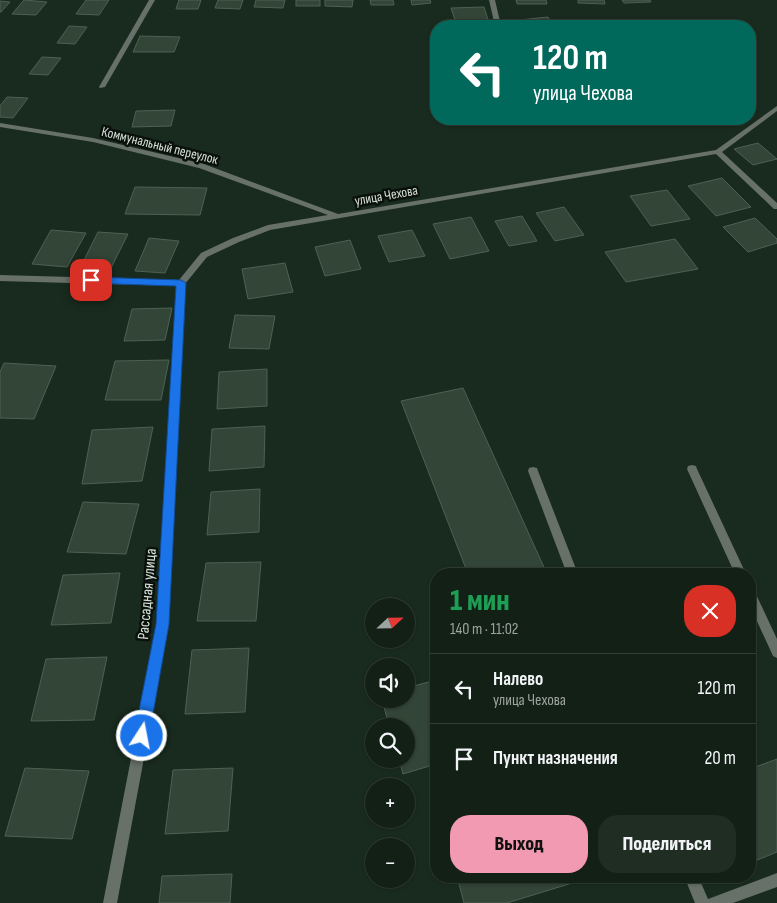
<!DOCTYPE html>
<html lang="ru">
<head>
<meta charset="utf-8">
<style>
  body { margin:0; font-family:"Sofia Sans Condensed",sans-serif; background:#202d23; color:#f1f3f6; height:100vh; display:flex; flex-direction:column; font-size:19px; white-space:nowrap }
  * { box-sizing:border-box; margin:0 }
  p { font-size:16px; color:#9da3a1 }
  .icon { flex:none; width:28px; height:28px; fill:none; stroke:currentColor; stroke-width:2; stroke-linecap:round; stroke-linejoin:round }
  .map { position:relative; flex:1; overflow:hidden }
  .details { position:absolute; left:430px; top:568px; width:326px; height:315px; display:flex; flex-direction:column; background:#132016; border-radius:20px; box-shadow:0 1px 4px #0004,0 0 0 1px #323e35 }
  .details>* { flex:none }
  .top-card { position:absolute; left:430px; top:20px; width:326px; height:105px; border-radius:20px; box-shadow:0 1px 4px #0004,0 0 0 1px #323e35; background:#00695c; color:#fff; overflow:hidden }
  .needle { width:32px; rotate:68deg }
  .buttons { position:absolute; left:365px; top:598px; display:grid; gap:10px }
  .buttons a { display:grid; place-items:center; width:50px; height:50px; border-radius:50%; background:#132016; box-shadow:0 1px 4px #0004,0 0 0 1px #323e35; font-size:25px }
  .pin { position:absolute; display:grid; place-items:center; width:42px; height:42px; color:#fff; margin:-21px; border-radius:10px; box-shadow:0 2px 8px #0006 }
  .me { position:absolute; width:55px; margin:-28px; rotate:11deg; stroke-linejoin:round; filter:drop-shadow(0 0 4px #0008) }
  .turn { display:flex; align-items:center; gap:18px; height:105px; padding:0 20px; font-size:22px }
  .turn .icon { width:65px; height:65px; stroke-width:2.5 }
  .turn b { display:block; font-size:35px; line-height:42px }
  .round { display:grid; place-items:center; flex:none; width:52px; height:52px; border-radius:20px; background:#202d23 }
  .summary { display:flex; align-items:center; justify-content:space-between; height:85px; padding:0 20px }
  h1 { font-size:30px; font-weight:800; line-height:38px; color:#1e9e55 }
  .action { display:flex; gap:10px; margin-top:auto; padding:10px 20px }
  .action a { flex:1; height:58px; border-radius:20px; background:#f19ab1; color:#111; font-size:20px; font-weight:800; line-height:58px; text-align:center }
  .action a+a { background:#202d23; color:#f1f3f6 }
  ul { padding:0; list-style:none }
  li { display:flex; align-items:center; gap:15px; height:70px; padding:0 20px; border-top:1px solid #323e35 }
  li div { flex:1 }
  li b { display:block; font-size:19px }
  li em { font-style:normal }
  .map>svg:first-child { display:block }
  .building { fill:#334537; stroke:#4d6152 }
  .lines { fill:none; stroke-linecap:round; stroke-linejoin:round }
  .service { fill:#677069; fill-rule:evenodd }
  .minor { fill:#677069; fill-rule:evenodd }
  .route { fill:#1a73e8; stroke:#114b97 }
  .labels { text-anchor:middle; stroke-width:5; stroke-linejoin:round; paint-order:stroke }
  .far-street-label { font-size:14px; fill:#d5e0d7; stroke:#0a110c }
  .street-label { font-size:16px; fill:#d5e0d7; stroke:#0a110c }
</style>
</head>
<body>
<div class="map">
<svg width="777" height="903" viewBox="0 0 777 903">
  <rect width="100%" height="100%" fill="#192b1e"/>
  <g class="building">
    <path d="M24 0 47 2 36 15 12 14Z"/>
    <path d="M86 0H109L99 15 76 14Z"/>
    <path d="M179 0H201L198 9H176Z"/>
    <path d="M218 0H243L240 9 215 8Z"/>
    <path d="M256 0H285L283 8 254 7Z"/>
    <rect x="296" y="0" width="24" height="6"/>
    <path d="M325 0H353L352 7 325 6Z"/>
    <path d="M370 0H393L394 5H371Z"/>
    <path d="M411 0H430L431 3 412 5Z"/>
    <path d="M516 0H546L547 4H517Z"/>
    <path d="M578 0H604L605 4 578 3Z"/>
    <path d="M622 0H650L651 2 624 3Z"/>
    <path d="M0 1 10 2 1 12H0Z"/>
    <path d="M484 7 490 26H457L451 8Z"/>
    <path d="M548 17 553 26H522L519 20Z"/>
    <path d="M69 26 87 27 75 44 57 43Z"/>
    <path d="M140 36 180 37 174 52H133Z"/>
    <path d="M42 57 61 58 48 75 29 74Z"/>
    <path d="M7 97 28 98 13 118 0 117V106Z"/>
    <path d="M175 110 171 126 132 127 136 111Z"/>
    <path d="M758 143 777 159 753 165 734 149Z"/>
    <path d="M722 178 751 207 716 216 688 186Z"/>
    <path d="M135 187 207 188 200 215 125 214Z"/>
    <path d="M667 190 690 219 651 226 630 196Z"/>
    <path d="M564 207 584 235 555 241 536 213Z"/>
    <path d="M522 216 537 241 509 246 495 221Z"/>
    <path d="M471 217 489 251 450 259 433 224Z"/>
    <path d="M755 218 777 239V243L748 252 723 227Z"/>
    <path d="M51 230 86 233 67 267 32 264Z"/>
    <path d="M412 230 425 256 389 262 378 236Z"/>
    <path d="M98 232 128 234 110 270 80 268Z"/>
    <path d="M149 238 179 241 165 273 135 271Z"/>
    <path d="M675 239 698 269 626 282 605 252Z"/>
    <path d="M350 240 361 269 325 276 315 247Z"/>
    <path d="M285 263 293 292 248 299 242 269Z"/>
    <path d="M172 308 165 340 124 341 132 309Z"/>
    <path d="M235 315 275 316 269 349 229 348Z"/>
    <path d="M169 360 161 400H105L115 361Z"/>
    <path d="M4 363 56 366 34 419 0 418V372Z"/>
    <path d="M267 369V406L217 409 219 372Z"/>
    <path d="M463 388 547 574H468L401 401Z"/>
    <path d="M265 426 264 467 209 471 212 429Z"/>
    <path d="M153 427 142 481 82 484 92 430Z"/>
    <path d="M260 489 259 532 207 535 211 492Z"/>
    <path d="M83 502 139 504 126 554 67 552Z"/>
    <path d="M261 562 256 621H197L206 563Z"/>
    <path d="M120 573 111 623 51 625 63 575Z"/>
    <path d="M249 648 245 712 185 714 192 650Z"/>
    <path d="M107 657 94 720 31 721 46 659Z"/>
    <path d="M436 680V764L403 774 399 759H406V726H389L382 699H406V688Z"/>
    <path d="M777 759V852L750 863V769Z"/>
    <path d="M25 768 89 771 72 839 5 836Z"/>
    <path d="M233 768 228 831 165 834 173 770Z"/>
    <path d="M232 874 230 903H159L162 876Z"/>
    <path d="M457 876H595L507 903H464Z"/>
  </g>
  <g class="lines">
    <g class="service">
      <path d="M692 465 696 466 697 469 746 574H735L687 469 688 466Z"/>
      <path d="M533 467 537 468 538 471 578 574H567L528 471 529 468Z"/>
      <path d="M750 589 754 590 777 639V658L773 656 750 606Z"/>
      <path d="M777 873V887L733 903H695L684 876H698L708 899Z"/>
    </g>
    <g class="minor">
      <path d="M149 0H155L105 87 100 88 99 87Z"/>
      <path d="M489 0H495L501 26H495Z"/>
      <path d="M777 106V111L722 152 777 203V209H774L716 154 270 230 239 242 207 257 185 284 169 624 117 903H103L157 624 177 286 0 281V275L179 280 201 253 233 238 268 225 328 215 199 168 93 142 0 127V123L93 138 204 164 338 214 716 150Z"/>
    </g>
  </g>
  <path class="route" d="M91 277 181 280 186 283 169 624 149 736 147 741 142 743 136 741 134 736 156 624 176 286 87 283 86 280Z"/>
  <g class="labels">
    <g class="far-street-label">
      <text transform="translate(160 145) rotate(14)" y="5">Коммунальный переулок</text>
      <text transform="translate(386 195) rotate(-10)" y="5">улица Чехова</text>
    </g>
    <g class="street-label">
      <text transform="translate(146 594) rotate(-85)" y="6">Рассадная улица</text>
    </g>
  </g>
</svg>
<div class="buttons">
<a><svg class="needle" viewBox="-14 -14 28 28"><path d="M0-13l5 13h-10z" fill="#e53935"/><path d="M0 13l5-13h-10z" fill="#9da3a1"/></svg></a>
<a><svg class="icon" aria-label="sound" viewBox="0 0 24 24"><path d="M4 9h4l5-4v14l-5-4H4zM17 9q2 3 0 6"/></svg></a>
<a><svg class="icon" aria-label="search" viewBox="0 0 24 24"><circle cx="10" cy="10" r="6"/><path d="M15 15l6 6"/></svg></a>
<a>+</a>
<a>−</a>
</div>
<div class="pin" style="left:91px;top:280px;background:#d93025"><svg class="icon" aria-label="arrive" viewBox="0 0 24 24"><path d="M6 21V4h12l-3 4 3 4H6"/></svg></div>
<svg class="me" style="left:142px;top:736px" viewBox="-20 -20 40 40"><circle r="17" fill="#1a73e8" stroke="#fff" stroke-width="3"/><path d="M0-11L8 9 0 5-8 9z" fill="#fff"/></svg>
<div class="top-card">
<div class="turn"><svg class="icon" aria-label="left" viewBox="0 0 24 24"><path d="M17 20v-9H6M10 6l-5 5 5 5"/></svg><div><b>120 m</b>улица Чехова</div></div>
</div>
<section class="details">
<div class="summary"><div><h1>1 мин</h1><p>140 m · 11:02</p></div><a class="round" style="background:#d93025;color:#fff"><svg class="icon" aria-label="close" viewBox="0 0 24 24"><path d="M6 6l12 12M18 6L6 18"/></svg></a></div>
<ul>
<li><svg class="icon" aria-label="left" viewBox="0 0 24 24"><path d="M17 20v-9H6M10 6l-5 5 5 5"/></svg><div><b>Налево</b><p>улица Чехова</p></div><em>120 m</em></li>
<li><svg class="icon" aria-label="arrive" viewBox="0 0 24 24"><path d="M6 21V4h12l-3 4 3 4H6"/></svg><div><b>Пункт назначения</b></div><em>20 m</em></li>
</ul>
<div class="action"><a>Выход</a><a>Поделиться</a></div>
</section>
</div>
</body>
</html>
